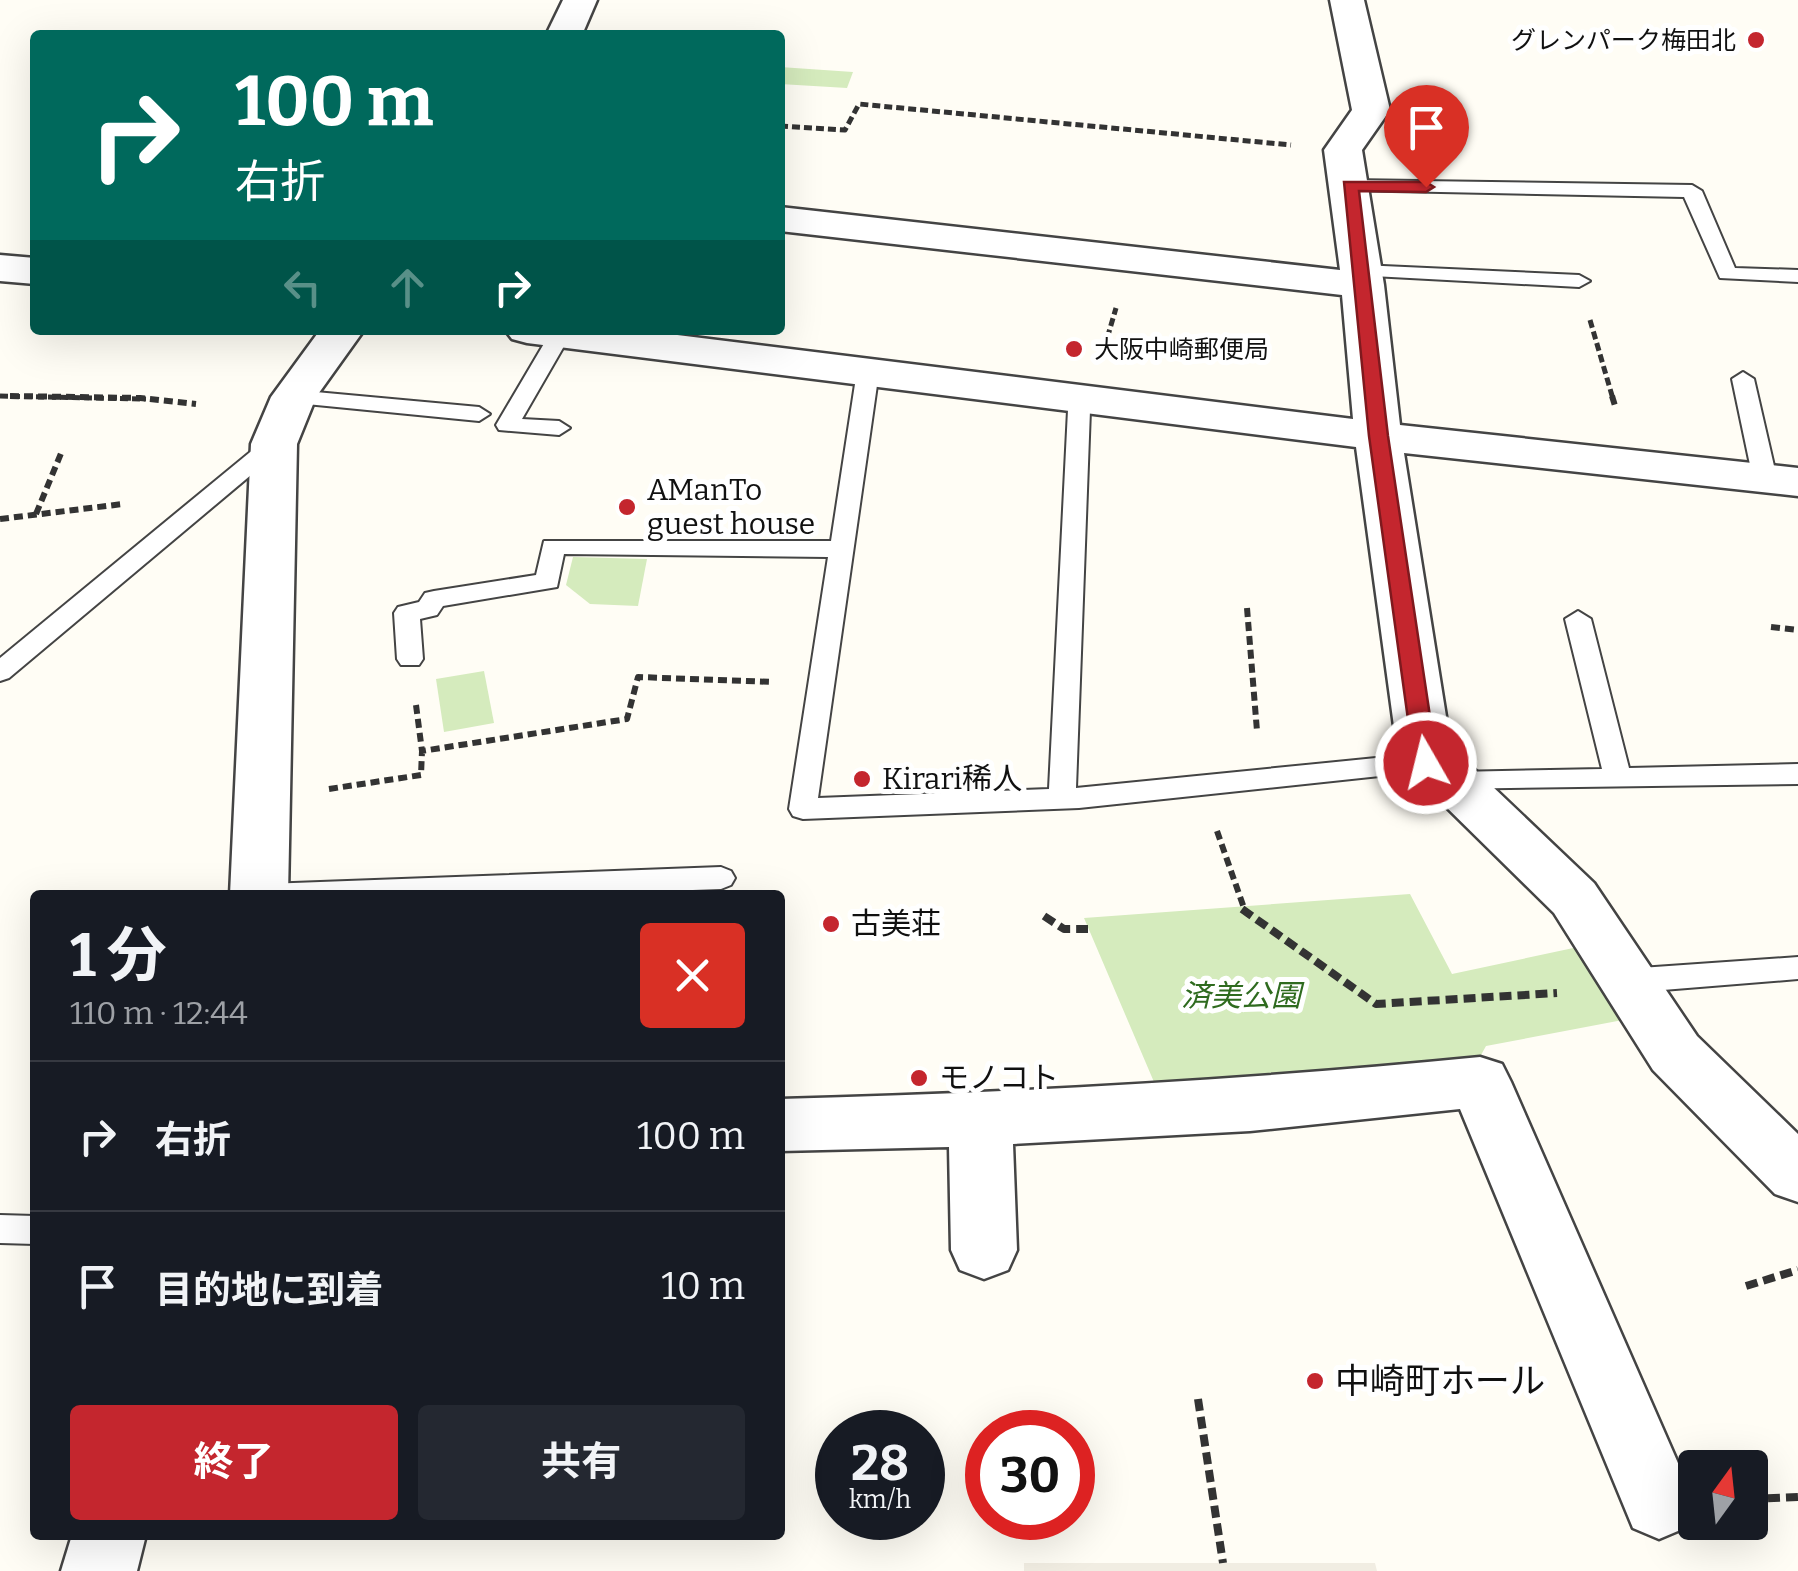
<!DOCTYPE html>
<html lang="ja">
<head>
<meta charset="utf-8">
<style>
  body { margin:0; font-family:Bitter,"Noto Sans JP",serif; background:#242831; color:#f1f3f6; height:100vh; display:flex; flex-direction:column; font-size:38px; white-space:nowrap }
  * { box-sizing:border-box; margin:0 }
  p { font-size:32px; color:#9ea1a6 }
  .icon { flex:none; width:55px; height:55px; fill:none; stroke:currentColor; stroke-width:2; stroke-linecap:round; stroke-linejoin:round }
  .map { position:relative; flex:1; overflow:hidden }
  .details { position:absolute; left:30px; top:890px; width:755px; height:650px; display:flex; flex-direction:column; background:#171b24; border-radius:10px; box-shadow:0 10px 40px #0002 }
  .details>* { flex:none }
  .hud { position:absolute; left:30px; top:30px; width:755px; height:305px; border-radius:10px; box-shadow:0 10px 40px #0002; background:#00695c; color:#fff; overflow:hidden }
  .needle { width:65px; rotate:15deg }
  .controls { position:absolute; left:1678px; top:1450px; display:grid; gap:20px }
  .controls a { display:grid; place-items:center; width:90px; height:90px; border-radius:10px; background:#171b24; box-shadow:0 10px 40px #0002; font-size:50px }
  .speed { position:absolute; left:815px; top:1410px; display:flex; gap:20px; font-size:50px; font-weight:700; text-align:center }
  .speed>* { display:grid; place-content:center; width:130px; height:130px; border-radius:50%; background:#171b24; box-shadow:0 10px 40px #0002; line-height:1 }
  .speed small { font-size:25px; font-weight:400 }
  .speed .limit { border:15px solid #d22; background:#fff; color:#111 }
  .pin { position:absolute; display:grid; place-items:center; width:85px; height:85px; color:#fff; margin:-102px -42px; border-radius:50% 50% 50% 0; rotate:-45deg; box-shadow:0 0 10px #0007 }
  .pin .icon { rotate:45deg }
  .me { position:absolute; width:110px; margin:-55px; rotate:352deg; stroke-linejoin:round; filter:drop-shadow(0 0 8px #0008) }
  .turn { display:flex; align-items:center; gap:35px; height:210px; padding:0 40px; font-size:45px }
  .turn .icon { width:130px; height:130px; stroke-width:2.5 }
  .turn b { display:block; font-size:70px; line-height:85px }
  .lanes { display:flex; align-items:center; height:95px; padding:0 40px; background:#0003; justify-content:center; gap:50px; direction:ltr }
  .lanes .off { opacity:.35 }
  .round { display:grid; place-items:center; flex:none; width:105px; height:105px; border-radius:10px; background:#242831 }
  .overview { display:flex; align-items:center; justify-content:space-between; height:170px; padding:0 40px }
  h1 { font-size:60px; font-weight:700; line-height:75px }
  .cta { display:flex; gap:20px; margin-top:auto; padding:20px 40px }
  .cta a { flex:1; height:115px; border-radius:10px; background:#c4262e; color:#fff; font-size:40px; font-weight:700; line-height:115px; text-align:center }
  .cta a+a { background:#242831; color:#f1f3f6 }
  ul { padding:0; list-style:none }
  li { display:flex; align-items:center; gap:30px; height:150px; padding:0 40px; border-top:2px solid #363941 }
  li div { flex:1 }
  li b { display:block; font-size:38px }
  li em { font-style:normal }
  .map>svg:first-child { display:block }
  .green { fill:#d5ebbd }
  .plaza { fill:#f1ede2 }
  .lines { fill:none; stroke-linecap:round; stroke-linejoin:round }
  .lane-casing { stroke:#444; stroke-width:4 }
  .street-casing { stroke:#444; stroke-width:5 }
  .path-far2 { stroke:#333; stroke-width:5; stroke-dasharray:8 4; stroke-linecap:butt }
  .path-far1 { stroke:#333; stroke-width:6; stroke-dasharray:9 5; stroke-linecap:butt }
  .path { stroke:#333; stroke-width:8; stroke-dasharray:12 6; stroke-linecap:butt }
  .lane { fill:#fff; fill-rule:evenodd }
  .street { fill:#fff; fill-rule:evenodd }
  .route { fill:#c4262e; stroke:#7f191e; stroke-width:2.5 }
  .poi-dot { fill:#c4262e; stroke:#fff; stroke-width:4 }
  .labels { text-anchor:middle; stroke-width:10; stroke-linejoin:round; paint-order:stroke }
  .far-poi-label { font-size:25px; fill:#111; stroke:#fff; text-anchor:end }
  .poi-label { font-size:30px; fill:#111; stroke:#fff; text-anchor:start }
  .park-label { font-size:30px; font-style:italic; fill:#2f6b1f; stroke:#fff }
  .near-poi-label { font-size:35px; fill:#111; stroke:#fff; text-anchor:start }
</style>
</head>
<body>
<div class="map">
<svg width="1798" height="1571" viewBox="0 0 1798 1571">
  <rect width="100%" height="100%" fill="#fffdf5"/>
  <g class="green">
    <path d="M780 67 853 72 847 88 780 84Z"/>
    <path d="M573 557 647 559 638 606 590 604 566 585Z"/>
    <path d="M484 671 494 723 444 732 436 679Z"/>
    <path d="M1410 894 1452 974 1578 947 1628 1019 1486 1046 1476 1064 1157 1089 1084 918Z"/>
  </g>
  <path class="plaza" d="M1024 1563H1375L1377 1571H1024Z"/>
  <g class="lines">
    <g class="lane-casing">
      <g id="lane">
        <path d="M1350 180 1692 185 1702 191 1735 268 1798 270V282L1720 278 1684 197 1343 190V182Z"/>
        <path d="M1361 265 1579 275 1590 281 1579 287 1354 275 1351 271 1354 267Z"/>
        <path d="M552 330H568L571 334 522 419 559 421 570 428 559 435 499 430 496 425Z"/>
        <path d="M868 364 879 371 818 798 1049 789 1068 410 1079 392 1087 390 1098 397 1090 410 1076 788 1426 753 1436 756 1440 763 1436 770 1079 808 803 819 793 816 789 809 828 557 564 554 557 587 443 606 437 615 420 619 423 659 419 665H401L397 659 394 613 398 607 419 602 425 593 434 591 536 575 544 541H831L857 371Z"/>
        <path d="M1743 372 1754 379 1777 479 1765 486 1753 479 1732 379Z"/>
        <path d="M294 390 479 407 490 414 479 421 286 402 283 397Z"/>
        <path d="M274 437 286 444 282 449 9 678 0 681V658L266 439Z"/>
        <path d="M1578 611 1591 619 1629 768 1798 764V784L1444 789 1440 782 1444 775 1454 772 1602 769 1565 619Z"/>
        <path d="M721 867 731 871 735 878 731 885 721 889 551 895H252L256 887 266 884Z"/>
        <path d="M1798 957V979L1626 993 1615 989 1611 981 1615 973 1626 969Z"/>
        <path d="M0 1215 35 1216V1244L0 1243Z"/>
      </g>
    </g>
    <g class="street-casing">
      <g id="street">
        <path d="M563 0H597L582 35H546Z"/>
        <path d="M1330 0H1364L1390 110 1362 150 1384 285 1400 425 1798 468V496L1404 453 1452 754 1473 768 1594 883 1697 1036 1798 1134V1202L1775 1194 1653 1070 1554 913 1435 796 1407 776 1399 763 1356 447 527 343 512 339 505 330H637L1353 419 1342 295 780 231V207L1340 270 1324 150 1352 110Z"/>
        <path d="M0 255 35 258V284L0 281Z"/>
        <path d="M320 330H364L316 397 297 444 288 895H230L251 444 271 397Z"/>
        <path d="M1480 1057 1502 1064 1511 1082 1695 1502 1685 1528 1659 1539 1633 1528 1460 1109 1250 1131 1013 1144 1017 1250 1008 1270 984 1279 960 1270 951 1250 949 1147 780 1151V1099C1014 1093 1247 1080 1480 1057Z"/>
        <path d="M72 1535H146L137 1571H61Z"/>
      </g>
    </g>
    <g class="path-far2">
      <path d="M780 126 845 130 859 104 1291 145"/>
      <path d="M1590 320 1613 399"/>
      <path d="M1104 349 1116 308"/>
      <path d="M0 396 146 399"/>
    </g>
    <g class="path-far1">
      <path d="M10 396 140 398 196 404"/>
      <path d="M1612 396 1616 409"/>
      <path d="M36 514 62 451"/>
      <path d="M0 519 123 504"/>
      <path d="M1247 608 1257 731"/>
      <path d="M1771 627 1798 630"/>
      <path d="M416 705 422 751"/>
      <path d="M329 789 421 775 422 751 627 719 638 677 773 682"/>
      <path d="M1217 831 1245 911"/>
    </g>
    <g class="path">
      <path d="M1242 909 1376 1004 1557 993"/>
      <path d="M1044 916 1064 929H1088"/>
      <path d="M1746 1286 1798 1270"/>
      <path d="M1198 1399 1223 1563"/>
      <path d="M1750 1499 1798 1497"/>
    </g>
    <use href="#lane" class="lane"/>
    <use href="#street" class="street"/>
  </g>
  <path class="route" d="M1344 182H1426L1434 187 1426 192 1359 191 1388 436 1437 763 1426 771 1414 763 1369 436Z"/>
  <g class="poi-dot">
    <circle cx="1756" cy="40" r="10"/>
    <circle cx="1074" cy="349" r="10"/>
    <circle cx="627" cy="507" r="10"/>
    <circle cx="862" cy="779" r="10"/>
    <circle cx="831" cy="924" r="10"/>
    <circle cx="919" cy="1078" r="10"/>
    <circle cx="1315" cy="1381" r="10"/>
  </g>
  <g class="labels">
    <g class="far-poi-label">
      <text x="1736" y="49">グレンパーク梅田北</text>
      <text x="1094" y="358" text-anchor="start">大阪中崎郵便局</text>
    </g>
    <g class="poi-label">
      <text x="647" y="500">AManTo<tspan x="647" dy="34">guest house</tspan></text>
      <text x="882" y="789">Kirari稀人</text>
      <text x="851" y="934">古美荘</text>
      <text x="939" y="1088">モノコト</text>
    </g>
    <g class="park-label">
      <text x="1241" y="1006">済美公園</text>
    </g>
    <g class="near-poi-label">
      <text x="1335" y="1393">中崎町ホール</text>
    </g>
  </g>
</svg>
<div class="controls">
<a><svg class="needle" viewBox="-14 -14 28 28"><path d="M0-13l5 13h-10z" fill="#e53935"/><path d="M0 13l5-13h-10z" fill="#9ea1a6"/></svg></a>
</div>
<div class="speed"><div>28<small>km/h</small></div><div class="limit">30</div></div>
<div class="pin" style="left:1426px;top:187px;background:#d93025"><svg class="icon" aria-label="arrive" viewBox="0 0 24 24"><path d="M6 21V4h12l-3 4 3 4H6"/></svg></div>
<svg class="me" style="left:1426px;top:763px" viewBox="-20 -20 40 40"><circle r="17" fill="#c4262e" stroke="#fff" stroke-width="3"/><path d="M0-11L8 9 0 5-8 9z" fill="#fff"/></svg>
<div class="hud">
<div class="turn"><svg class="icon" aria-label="right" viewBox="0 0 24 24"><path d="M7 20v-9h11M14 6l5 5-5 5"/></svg><div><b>100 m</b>右折</div></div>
<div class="lanes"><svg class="icon off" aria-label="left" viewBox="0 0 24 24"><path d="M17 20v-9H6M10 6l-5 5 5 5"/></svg><svg class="icon off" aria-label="ahead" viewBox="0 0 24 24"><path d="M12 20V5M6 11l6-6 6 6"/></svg><svg class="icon" aria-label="right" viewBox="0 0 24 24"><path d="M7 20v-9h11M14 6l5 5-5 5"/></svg></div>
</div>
<section class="details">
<div class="overview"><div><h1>1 分</h1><p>110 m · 12:44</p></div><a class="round" style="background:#d93025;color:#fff"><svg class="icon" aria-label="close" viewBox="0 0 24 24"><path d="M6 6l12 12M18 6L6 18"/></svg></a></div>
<ul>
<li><svg class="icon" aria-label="right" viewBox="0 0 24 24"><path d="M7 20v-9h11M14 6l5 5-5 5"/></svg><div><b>右折</b></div><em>100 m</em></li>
<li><svg class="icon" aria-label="arrive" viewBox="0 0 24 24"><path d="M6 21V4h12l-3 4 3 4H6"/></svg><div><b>目的地に到着</b></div><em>10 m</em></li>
</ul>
<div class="cta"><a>終了</a><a>共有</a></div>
</section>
</div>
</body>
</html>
